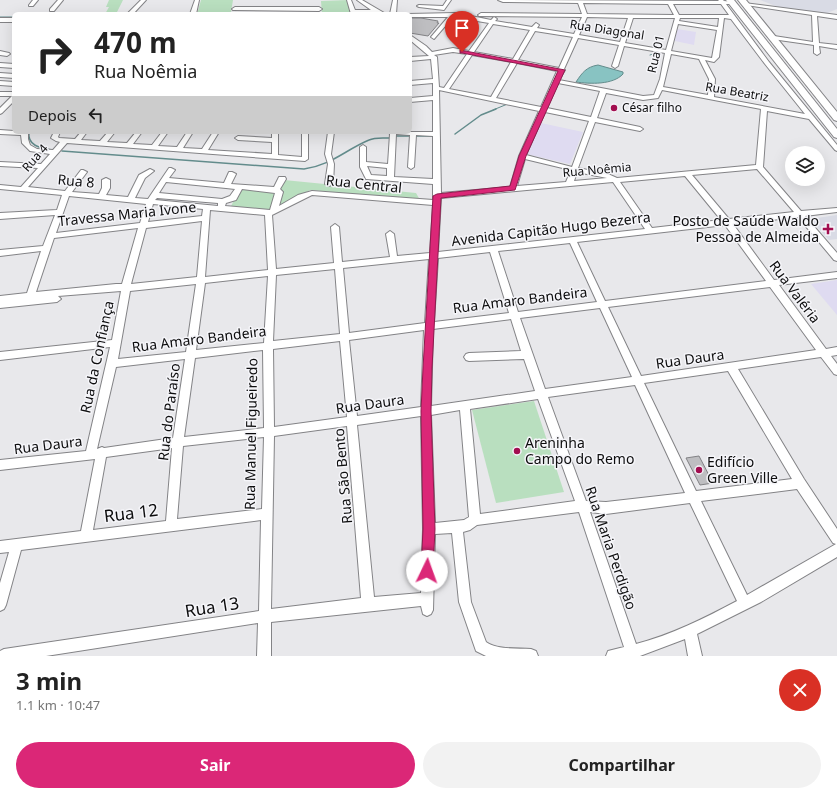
<!DOCTYPE html>
<html lang="pt">
<head>
<meta charset="utf-8">
<style>
  body { margin:0; font-family:"Noto Sans",sans-serif; background:#f2f2f2; color:#222; height:100vh; display:flex; flex-direction:column; font-size:15px; white-space:nowrap }
  * { box-sizing:border-box; margin:0 }
  p { font-size:13px; color:#767676 }
  .icon { flex:none; width:22px; height:22px; fill:none; stroke:currentColor; stroke-width:2; stroke-linecap:round; stroke-linejoin:round }
  .map { position:relative; height:656px; overflow:hidden }
  .side { display:flex; flex-direction:column; background:#fff; flex:1 }
  .side>* { flex:none }
  .banner { position:absolute; left:12px; top:12px; width:400px; height:122px; border-radius:6px; box-shadow:0 4px 16px #0002; background:#fff; color:#222; overflow:hidden }
  .controls { position:absolute; left:785px; top:146px; display:grid; gap:8px }
  .controls a { display:grid; place-items:center; width:40px; height:40px; border-radius:50%; background:#fff; box-shadow:0 4px 16px #0002; font-size:20px }
  .pin { position:absolute; display:grid; place-items:center; width:34px; height:34px; color:#fff; margin:-41px -17px; border-radius:50% 50% 50% 0; rotate:-45deg; box-shadow:0 0 4px #0007 }
  .pin .icon { rotate:45deg }
  .me { position:absolute; width:44px; margin:-22px; rotate:3deg; stroke-linejoin:round; filter:drop-shadow(0 0 3px #0008) }
  .turn { display:flex; align-items:center; gap:14px; height:84px; padding:0 16px; font-size:18px }
  .turn .icon { width:52px; height:52px; stroke-width:2.5 }
  .turn b { display:block; font-size:28px; line-height:34px }
  .then { display:flex; align-items:center; height:38px; padding:0 16px; background:#0003; gap:8px; font-size:15px }
  .round { display:grid; place-items:center; flex:none; width:42px; height:42px; border-radius:21px; background:#f2f2f2 }
  .head { display:flex; align-items:center; justify-content:space-between; height:68px; padding:0 16px }
  h1 { font-size:24px; font-weight:700; line-height:30px }
  .action { display:flex; gap:8px; margin-top:auto; padding:8px 16px }
  .action a { flex:1; height:46px; border-radius:24px; background:#db2777; color:#fff; font-size:16px; font-weight:700; line-height:46px; text-align:center }
  .action a+a { background:#f2f2f2; color:#222 }
  .map>svg:first-child { display:block }
  .commercial { fill:#dfdbf1 }
  .built { fill:#d9dbe5 }
  .green { fill:#b9dfbf }
  .water { fill:#88c3c2; stroke:#638c8c }
  .lines { fill:none; stroke-linecap:round; stroke-linejoin:round }
  .stream-far1 { stroke:#638c8c; stroke-width:1 }
  .stream { stroke:#638c8c; stroke-width:1.5 }
  .building { fill:#bebec1; stroke:#828285 }
  .minor-casing { stroke:#838386; stroke-width:2 }
  .highway-casing { stroke:#838386; stroke-width:2 }
  .minor { fill:#fff; fill-rule:evenodd }
  .highway { fill:#fff; fill-rule:evenodd }
  .route { fill:#db2777; stroke:#8e194d }
  .poi-dot { fill:#a20d4f; stroke:#f5f5f9; stroke-width:1.5 }
  .labels { text-anchor:middle; stroke-width:3; stroke-linejoin:round; paint-order:stroke }
  .far-street-label { font-size:12px; fill:#0d0d0e; stroke:#f5f5f9 }
  .far-poi-label { font-size:12px; fill:#0d0d0e; stroke:#f5f5f9; text-anchor:start }
  .street-label { font-size:14px; fill:#0d0d0e; stroke:#f5f5f9 }
  .poi-label { font-size:14px; fill:#0d0d0e; stroke:#f5f5f9; text-anchor:start }
  .near-street-label { font-size:17px; fill:#0d0d0e; stroke:#f5f5f9 }
</style>
</head>
<body>
<div class="map">
<svg width="837" height="656" viewBox="0 0 837 656">
  <rect width="100%" height="100%" fill="#e8e8eb"/>
  <g class="commercial">
    <path d="M677 29 696 32 694 45 675 41Z"/>
    <path d="M541 123 583 132 570 164 526 154Z"/>
    <path d="M837 280V315L811 284Z"/>
  </g>
  <g class="built">
    <path d="M760 0H837V9L825 14 781 8Z"/>
    <path d="M837 215V239L829 240 810 219Z"/>
  </g>
  <g class="green">
    <path d="M109 0H123L116 14H105L109 7H106Z"/>
    <path d="M201 0H233L231 12 197 14Z"/>
    <path d="M349 0 351 14H322L321 1Z"/>
    <path d="M284 180 416 193 420 200 310 190 278 209 268 211 230 208 240 189 277 192Z"/>
    <path d="M534 401 564 492 496 503 472 410Z"/>
  </g>
  <path class="water" d="M598 65 623 72V74C613 85 590 84 576 82 582 73 586 67 598 65Z"/>
  <g class="lines">
    <g class="stream-far1">
      <path d="M0 17H14"/>
      <path d="M650 55 659 52"/>
      <path d="M493 110 510 103"/>
    </g>
    <g class="stream">
      <path d="M29 132C27 146 41 148 52 150"/>
      <path d="M455 134 481 115 496 109"/>
      <path d="M395 136H410"/>
      <path d="M414 136H432"/>
      <path d="M62 151 304 169C332 165 345 150 369 140 375 137 383 138 390 138"/>
    </g>
  </g>
  <g class="building">
    <path d="M410 18H421L438 21 437 23H439L428 36 410 33Z"/>
    <path d="M699 456 713 483 700 485 686 458Z"/>
  </g>
  <g class="lines">
    <g class="minor-casing">
      <g id="minor">
        <path d="M33 0H38L33 6H29V5Z"/>
        <path d="M58 0H63L54 11H50V9Z"/>
        <path d="M141 0H146L133 14H127Z"/>
        <path d="M195 0H199L196 14H190Z"/>
        <path d="M347 0H351L355 10H371L357 0H362L386 14H351Z"/>
        <path d="M393 0H397L396 14H390Z"/>
        <path d="M447 0H451L444 10 419 7 417 6 419 5 443 6Z"/>
        <path d="M498 0 719 1 718 0H723L724 1 734 2V4H726L769 62 837 145V151L835 150 809 119 767 111 763 167 801 211 837 208V212L805 216 837 253V261L834 260 798 217 733 224 774 280 837 272V278L779 285 826 349 837 347V355L831 356 837 364V375L834 374 821 357 738 369 804 479 837 529V557L761 602 697 634 702 656H688L685 639 640 656H606L608 651 624 647 579 512 477 525 470 530 463 532 471 602 486 642C497 650 518 648 531 649L536 651 538 656H486L476 651 459 602 452 533 435 534 433 610 431 614 427 616 423 614 421 606 271 622V656H257L258 623 46 656H0V651L4 649 259 611 261 520 21 550 6 605 4 609 0 611V583L9 552 0 553V541L81 531 95 459 0 470V460L86 451 110 347 0 360V352L112 340 121 291 58 296 61 299 57 302 0 308V296L27 293 41 251 0 256V250L43 246 55 215 0 219V213L57 210 62 195 0 189V185L21 187 38 168 0 166V162L41 164 50 154 30 151 22 143 21 135 0 134V130L28 132V139L30 145 37 149 53 150 60 142 56 141 51 138 54 132H60L58 137 59 138 75 139 81 132H87L81 140 100 141 108 132H115L107 142 127 143 136 132H142L133 144 152 145 162 132H168L158 146 177 147 187 132H193L183 148 202 149 213 132H219L208 150 272 154V142L238 140 235 138 238 136 272 138V132H278V155L302 157V132H308V159L305 161 67 143 28 187 65 191 81 170H83L87 172 72 192 99 194 102 188V180L106 178 110 180V188L106 195 128 197 139 175 150 169 154 171 145 178 135 198 148 199 169 168H171L175 170 169 178 224 183 229 172H232L236 174 231 184 274 187 279 177H285L286 179 280 189 283 192 279 206 298 195 312 191 433 200V184L366 179 360 167V147L363 145 366 147V162L388 164 390 134 388 132H433V100L410 102V98L433 96V83L410 85V81L433 79 431 59 410 61V57L429 56 410 40V35L426 46 432 52 453 48 469 51 489 23 453 17 434 39 431 37 448 17H410V14H408L456 13 491 20 494 17 497 19 495 21 532 27 536 23 539 25 537 28 574 34 582 17 479 16 478 15 481 13 582 14 578 3 503 2ZM583 3 668 4 674 15 587 14ZM673 4H721L729 15H679ZM587 17 628 18 620 42 579 35ZM633 18H675L666 50 625 43ZM680 18H719L718 27 679 21ZM724 18 731 19 765 64 805 114 714 97 715 79 705 60 714 62 719 57ZM493 24 530 30 513 59 474 52ZM678 24 717 30 712 58 671 51ZM535 31 573 37 559 68 518 60ZM578 38 619 45 612 66 615 68 618 66 624 46 665 53 660 79 654 95 643 96 559 80 565 70 564 69ZM453 52 467 54 444 88 439 87 437 57 434 55ZM671 54 699 59 709 79 708 95 663 87ZM472 55 511 62 491 97 449 89ZM517 63 557 71 541 107 496 98ZM558 83 600 91 591 117 547 108ZM439 90 539 111 519 156 510 187 441 193ZM662 90 761 109 756 165 617 178 608 174 578 168 595 122 640 131 643 129 640 127 597 118 606 93 643 100 658 98ZM545 112 589 121 572 167 526 155ZM396 134 410 135 408 167 411 169 414 167 416 135 433 136V179L394 177ZM525 159 571 170 566 182 517 186ZM367 166 387 168V176L371 175ZM757 169 794 212 729 219 692 175ZM577 172 607 178 574 181ZM685 176 721 220 652 228 620 182ZM166 182 226 188 235 189 230 196 222 199 159 193ZM613 182 645 229 438 252 441 198ZM242 189 275 193 270 210 225 206 226 203 236 200ZM312 195 433 205 430 253 397 256 394 234 390 231 386 234 390 257 342 262 339 227 335 224 331 227 334 263 276 269 272 215ZM69 196 146 204 140 223 56 233ZM157 198 218 203V206L155 200ZM153 204 203 209 202 216 148 222ZM210 210 265 215 268 270 205 277ZM202 221 197 277 131 284 146 228ZM725 225 766 281 605 301 577 242ZM138 228 122 284H116L36 292 54 238ZM570 243 597 302 518 312 498 251ZM490 252 509 313 434 322 438 258ZM429 259 425 323 349 333 343 268ZM335 269 340 334 273 341 276 275ZM268 276 264 343 196 350 205 283ZM196 284 186 352 118 359 130 291ZM770 287 816 350 641 376 608 307ZM600 308 632 377 545 389 520 318ZM511 319 521 351 469 353 466 354 464 357 466 360 469 361 524 359 535 391 431 406 433 329ZM424 330 421 407 357 416 349 340ZM340 341 347 417 274 427 273 349ZM263 350 264 428 184 437 195 358ZM185 359 173 438 104 448 102 447 97 449 116 367ZM728 371 792 479 696 491 644 383ZM635 385 685 493 606 502 586 501 548 397ZM538 399 575 501 480 514 470 409ZM460 410 469 517 464 520 435 523 431 415ZM421 416 423 529 421 593 374 597 357 425ZM347 426 361 598 271 609 274 436ZM264 437 262 509 177 519 183 446ZM172 448 166 521 93 530 106 457ZM797 489 833 543 836 544 747 595 701 501ZM690 503 737 601C705 618 671 635 636 644L590 512 606 514Z"/>
        <path d="M744 3 837 15V19L817 16 819 43 837 45V49L819 46 820 53 817 55 814 53V45L772 39 771 38 774 36 813 42 812 15 746 5H744Z"/>
        <path d="M235 7H319L322 9 319 11 233 10 232 9Z"/>
        <rect x="0" y="18" width="14" height="4"/>
        <path d="M0 51 9 53 10 54 7 56 0 55Z"/>
        <path d="M0 63 14 64V68L0 67Z"/>
        <path d="M0 73 14 74V78L0 77Z"/>
        <path d="M0 81 14 82V86L0 85Z"/>
        <path d="M0 92H14V101L2 113 0 114V108L12 96H0Z"/>
        <path d="M328 132H334L331 154 334 164 333 184 329 186 325 184 328 164 325 154Z"/>
      </g>
    </g>
    <g class="highway-casing">
      <g id="highway">
        <path d="M726 0H734L837 129V138L834 137Z"/>
        <path d="M738 0H746L837 112V121L834 120Z"/>
      </g>
    </g>
    <use href="#minor" class="minor"/>
    <use href="#highway" class="highway"/>
  </g>
  <path class="route" d="M460 50 565 70 526 156 515 190 441 198 432 368 431 411 435 529 433 571 432 575 427 577 423 575 421 571 423 529 421 411 423 368 433 196 437 194 510 186 519 156 558 71 462 53H460Z"/>
  <g class="poi-dot">
    <circle cx="614" cy="108" r="4"/>
    <path d="M826 223h4v4h4v4h-4v4h-4v-4h-4v-4h4z"/>
    <circle cx="517" cy="451" r="4"/>
    <circle cx="699" cy="470" r="4"/>
  </g>
  <g class="labels">
    <g class="far-street-label">
      <text transform="translate(607 30) rotate(9)" y="4">Rua Diagonal</text>
      <text transform="translate(656 54) rotate(-77)" y="4">Rua 01</text>
      <text transform="translate(737 92) rotate(10)" y="4">Rua Beatriz</text>
      <text transform="translate(35 158) rotate(-49)" y="4">Rua 4</text>
      <text transform="translate(597 170) rotate(-5)" y="4">Rua Noêmia</text>
    </g>
    <g class="far-poi-label">
      <text x="622" y="112">César filho</text>
    </g>
    <g class="street-label">
      <text transform="translate(76 181) rotate(5)" y="5">Rua 8</text>
      <text transform="translate(364 184) rotate(6)" y="5">Rua Central</text>
      <text transform="translate(127 214) rotate(-6)" y="5">Travessa Maria Ivone</text>
      <text transform="translate(551 229) rotate(-7)" y="5">Avenida Capitão Hugo Bezerra</text>
      <text transform="translate(795 292) rotate(53)" y="5">Rua Valéria</text>
      <text transform="translate(520 300) rotate(-7)" y="5">Rua Amaro Bandeira</text>
      <text transform="translate(199 339) rotate(-7)" y="5">Rua Amaro Bandeira</text>
      <text transform="translate(97 357) rotate(-78)" y="5">Rua da Confiança</text>
      <text transform="translate(690 359) rotate(-8)" y="5">Rua Daura</text>
      <text transform="translate(370 404) rotate(-8)" y="5">Rua Daura</text>
      <text transform="translate(169 412) rotate(-83)" y="5">Rua do Paraíso</text>
      <text transform="translate(251 434) rotate(-89)" y="5">Rua Manuel Figueiredo</text>
      <text transform="translate(48 445) rotate(-7)" y="5">Rua Daura</text>
      <text transform="translate(343 476) rotate(-95)" y="5">Rua São Bento</text>
      <text transform="translate(611 548) rotate(71)" y="5">Rua Maria Perdigão</text>
    </g>
    <g class="poi-label">
      <text x="819" y="226" text-anchor="end">Posto de Saúde Waldo<tspan x="819" dy="16">Pessoa de Almeida</tspan></text>
      <text x="525" y="448">Areninha<tspan x="525" dy="16">Campo do Remo</tspan></text>
      <text x="707" y="467">Edifício<tspan x="707" dy="16">Green Ville</tspan></text>
    </g>
    <g class="near-street-label">
      <text transform="translate(131 513) rotate(-7)" y="6">Rua 12</text>
      <text transform="translate(212 607) rotate(-9)" y="6">Rua 13</text>
    </g>
  </g>
</svg>
<div class="controls">
<a><svg class="icon" aria-label="layers" viewBox="0 0 24 24"><path d="M12 4l9 5-9 5-9-5zM3 14l9 5 9-5"/></svg></a>
</div>
<div class="pin" style="left:462px;top:52px;background:#d93025"><svg class="icon" aria-label="arrive" viewBox="0 0 24 24"><path d="M6 21V4h12l-3 4 3 4H6"/></svg></div>
<svg class="me" style="left:427px;top:571px" viewBox="-20 -20 40 40"><circle r="19" fill="#fff"/><path d="M0-13L10 11 0 6-10 11z" fill="#db2777"/></svg>
<div class="banner">
<div class="turn"><svg class="icon" aria-label="right" viewBox="0 0 24 24"><path d="M7 20v-9h11M14 6l5 5-5 5"/></svg><div><b>470 m</b>Rua Noêmia</div></div>
<div class="then">Depois<svg class="icon" aria-label="left" viewBox="0 0 24 24"><path d="M17 20v-9H6M10 6l-5 5 5 5"/></svg></div>
</div>
</div>
<section class="side">
<div class="head"><div><h1>3 min</h1><p>1.1 km · 10:47</p></div><a class="round" style="background:#d93025;color:#fff"><svg class="icon" aria-label="close" viewBox="0 0 24 24"><path d="M6 6l12 12M18 6L6 18"/></svg></a></div>
<div class="action"><a>Sair</a><a>Compartilhar</a></div>
</section>
</body>
</html>
